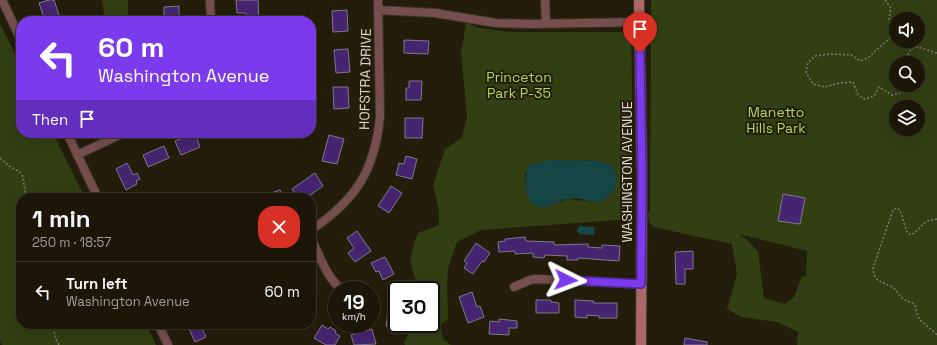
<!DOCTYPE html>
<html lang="en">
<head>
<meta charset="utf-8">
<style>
  body { margin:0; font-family:"Space Grotesk",sans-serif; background:#282316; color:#f1f3f6; height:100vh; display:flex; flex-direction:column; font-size:15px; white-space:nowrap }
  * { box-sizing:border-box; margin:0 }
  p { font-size:13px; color:#a09f9c }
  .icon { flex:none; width:22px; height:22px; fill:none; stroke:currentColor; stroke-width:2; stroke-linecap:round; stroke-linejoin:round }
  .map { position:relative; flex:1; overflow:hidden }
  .panel { position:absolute; left:16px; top:193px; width:300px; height:136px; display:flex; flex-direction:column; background:#1b1608; border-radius:16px; box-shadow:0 4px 16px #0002,0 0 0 1px #393529 }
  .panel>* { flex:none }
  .hud { position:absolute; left:16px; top:16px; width:300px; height:122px; border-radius:16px; box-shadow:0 4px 16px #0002,0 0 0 1px #393529; background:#7c3aed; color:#fff; overflow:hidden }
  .fabs { position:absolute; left:889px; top:12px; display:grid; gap:8px }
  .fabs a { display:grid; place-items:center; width:36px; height:36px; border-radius:50%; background:#1b1608; box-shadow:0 4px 16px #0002,0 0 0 1px #393529; font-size:20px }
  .speed { position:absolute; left:328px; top:281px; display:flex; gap:8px; font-size:20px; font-weight:700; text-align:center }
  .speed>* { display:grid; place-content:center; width:52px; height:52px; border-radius:50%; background:#1b1608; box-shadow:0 4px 16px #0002,0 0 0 1px #393529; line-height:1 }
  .speed small { font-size:10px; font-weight:400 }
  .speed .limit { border:2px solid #111; border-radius:6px; background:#fff; color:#111 }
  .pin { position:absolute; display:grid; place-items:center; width:34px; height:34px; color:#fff; margin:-41px -17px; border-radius:50% 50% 50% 0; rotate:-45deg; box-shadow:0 0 4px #0007 }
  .pin .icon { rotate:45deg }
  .me { position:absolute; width:44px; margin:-22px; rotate:93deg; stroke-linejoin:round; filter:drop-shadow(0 0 3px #0008) }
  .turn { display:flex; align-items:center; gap:14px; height:84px; padding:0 16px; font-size:18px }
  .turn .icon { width:52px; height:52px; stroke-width:2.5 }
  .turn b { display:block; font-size:28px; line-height:34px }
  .then { display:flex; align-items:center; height:38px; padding:0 16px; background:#0003; gap:8px; font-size:15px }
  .round { display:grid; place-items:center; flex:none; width:42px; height:42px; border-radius:16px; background:#282316 }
  .headline { display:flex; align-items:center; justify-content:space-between; height:68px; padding:0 16px }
  h1 { font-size:24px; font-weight:600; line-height:30px }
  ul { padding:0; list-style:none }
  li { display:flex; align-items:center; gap:12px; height:60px; padding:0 16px; border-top:1px solid #393529 }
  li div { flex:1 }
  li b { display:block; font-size:15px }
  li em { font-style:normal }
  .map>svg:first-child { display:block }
  .green { fill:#313f13; fill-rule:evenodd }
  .water { fill:#174647 }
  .building { fill:#462570; stroke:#7f798d }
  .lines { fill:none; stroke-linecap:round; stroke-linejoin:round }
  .minor-casing { stroke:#3e3726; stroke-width:10 }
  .secondary-casing { stroke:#3e3726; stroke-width:12 }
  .path { stroke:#807a6c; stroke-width:1.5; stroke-dasharray:2 2; stroke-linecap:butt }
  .minor { stroke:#774e4e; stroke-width:8 }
  .secondary { stroke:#aa6868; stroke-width:10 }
  .route-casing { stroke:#51269a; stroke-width:10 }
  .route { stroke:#7c3aed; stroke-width:7 }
  .labels { text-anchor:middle; stroke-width:4; stroke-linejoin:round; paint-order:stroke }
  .park-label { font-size:14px; fill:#afd65e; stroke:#241d0b }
  .street-label { font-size:14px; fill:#dcd7cc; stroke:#241d0b }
</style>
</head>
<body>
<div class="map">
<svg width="937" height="345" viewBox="0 0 937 345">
  <rect width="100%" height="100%" fill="#241d0b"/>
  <g class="green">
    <path d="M102 0H128V21H105Z"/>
    <path d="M651 0H937V345H797L798 332 777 322 741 317 727 309 737 274 732 244 653 227 649 221 648 214 650 211ZM896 19H918V41H896ZM896 63H918V85H896ZM896 107H918V129H896ZM739 234 807 251 806 277 802 276 794 297 785 304 764 298 758 251 746 239Z"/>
    <path d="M0 23 21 66V133H53L85 198H21V324H146L156 345H2L0 340Z"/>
    <path d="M466 23 480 28 509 32H631L633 137 632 219 481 230 457 242 448 268 447 285 448 319 440 325 443 339 451 345H405L404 341 414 324H431V290H419L410 262 414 243 418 233 439 225V211L433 185 445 149 462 138 467 116 461 54ZM597 160 595 202 568 199 544 207 531 203 526 189 525 174 576 161Z"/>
  </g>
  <g class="water">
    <path d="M553 160 576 161 597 160 613 166C617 172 618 183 614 189 599 213 588 195 567 199 559 200 552 206 544 207 524 209 523 179 529 166L540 162Z"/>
    <path d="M579 226 594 227V235L579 234V232H577L578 228H579Z"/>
  </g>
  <g class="building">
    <path d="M49 0H54L60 18 52 21H45L39 3Z"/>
    <path d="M236 0H258L259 21H247L246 13H237Z"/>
    <path d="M179 6V21H164V7Z"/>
    <path d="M347 10 348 31 333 32 332 11Z"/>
    <path d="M404 40 429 41 428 54 404 53Z"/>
    <path d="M348 49 350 72 336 73 334 50Z"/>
    <path d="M409 81H422L421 100H406V88H409Z"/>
    <path d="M333 87H348L349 108 334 109Z"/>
    <path d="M405 118H423L422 138H405Z"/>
    <path d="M195 133 200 147 181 155 175 141Z"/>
    <path d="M329 135 344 139 337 164 322 161Z"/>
    <path d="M164 146 169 158 148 167 143 155Z"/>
    <path d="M406 156 417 159 412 179 396 175 399 163 404 164Z"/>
    <path d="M127 163 133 175 137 173 140 179 136 181 137 184 126 190 116 169Z"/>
    <path d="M315 173 323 186 306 198H298L292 189Z"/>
    <path d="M391 186 402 193 389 213 378 206Z"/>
    <path d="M280 190 283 198H273L271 193Z"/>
    <path d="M783 194 805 198 800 224 778 221Z"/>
    <path d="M357 231 371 251 355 262 348 253 354 248 347 238Z"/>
    <path d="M525 237 526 241 554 242V245L588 244V247L602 248V245L620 246 619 261 578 258V260H567V256L545 255 544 258 533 257V253L515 254V251L499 252 498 242 505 241V239Z"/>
    <path d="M476 243 490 253 484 262 482 261 473 274 464 268 467 263 464 261Z"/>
    <path d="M693 251V269H685V284H676L675 252Z"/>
    <path d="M385 257 394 274 383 280 379 271 376 272 371 263Z"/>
    <path d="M472 292 477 307 480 306 484 317 468 323 459 297Z"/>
    <path d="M536 300H551V302L559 303V313H536Z"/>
    <path d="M575 300 594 301 593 303H617V318H599V316L587 315V318L575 317Z"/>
    <path d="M388 313 397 315V328L386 326Z"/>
    <path d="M499 319 517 321V328H509V335L489 334 490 321 499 322Z"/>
    <path d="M187 324H200L206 337 195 342Z"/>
    <path d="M322 325 328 329 330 327 336 331 335 333 340 336 335 345H326L314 338Z"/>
    <path d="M372 329 376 344 354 345 351 335Z"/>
    <path d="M685 338 707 342V345H684Z"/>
  </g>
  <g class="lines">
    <g class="minor-casing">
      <g id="minor">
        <path d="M2 0 21 40"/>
        <path d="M210 0 211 21"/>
        <path d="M545 0 546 23"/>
        <path d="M378 10 435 13 496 23 530 24 640 22"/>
        <path d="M67 133 98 198"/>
        <path d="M77 155 124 133"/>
        <path d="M311 230C356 200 375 170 380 116L378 0"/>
        <path d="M311 238C320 256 326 277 342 290"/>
        <path d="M514 287 530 280 536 279 641 284"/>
        <path d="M158 324 168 345"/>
      </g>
    </g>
    <g class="secondary-casing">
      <path id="secondary" d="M639 0 642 177 641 345"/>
    </g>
    <g class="path">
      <path d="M885 0 891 8 889 18 892 32 890 38 869 57 861 61 851 55 830 54 815 56 808 63 806 72 813 84 825 87 839 83 853 82 858 95 865 99 874 96 879 87 892 95 903 92 907 85"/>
      <path d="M908 63C906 56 909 51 914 47H918L937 53"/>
      <path d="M0 158 9 166 20 172 23 177 26 198"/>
      <path d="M937 219C920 221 923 228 911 235L907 232 900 210 897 208 893 210 873 268C874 283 882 281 892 287 896 289 898 294 901 297 905 301 911 302 915 305 918 325 925 322 937 335"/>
      <path d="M52 324 56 339 59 345"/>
    </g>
    <use href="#minor" class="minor"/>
    <use href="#secondary" class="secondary"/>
  </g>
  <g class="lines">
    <g class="route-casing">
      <path id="route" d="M566 280 641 284 642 177 640 53"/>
    </g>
    <use href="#route" class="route"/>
  </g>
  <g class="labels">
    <g class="park-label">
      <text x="519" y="82">Princeton<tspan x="519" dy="16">Park P-35</tspan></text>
      <text x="776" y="117">Manetto<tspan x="776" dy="16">Hills Park</tspan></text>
    </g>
    <g class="street-label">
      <text transform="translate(365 79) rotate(-89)" y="5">HOFSTRA DRIVE</text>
      <text transform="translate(627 172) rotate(-90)" y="5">WASHINGTON AVENUE</text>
    </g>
  </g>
</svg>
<div class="fabs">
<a><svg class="icon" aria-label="sound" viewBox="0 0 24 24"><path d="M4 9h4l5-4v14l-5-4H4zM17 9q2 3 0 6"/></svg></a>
<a><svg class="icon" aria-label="search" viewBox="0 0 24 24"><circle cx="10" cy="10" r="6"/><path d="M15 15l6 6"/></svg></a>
<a><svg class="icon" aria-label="layers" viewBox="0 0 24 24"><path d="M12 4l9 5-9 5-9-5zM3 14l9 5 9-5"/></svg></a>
</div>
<div class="speed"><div>19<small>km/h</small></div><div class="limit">30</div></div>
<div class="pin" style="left:640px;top:53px;background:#d93025"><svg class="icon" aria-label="arrive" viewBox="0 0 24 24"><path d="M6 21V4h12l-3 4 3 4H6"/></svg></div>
<svg class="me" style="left:566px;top:280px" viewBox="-20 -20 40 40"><path d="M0-17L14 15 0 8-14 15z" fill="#7c3aed" stroke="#fff" stroke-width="4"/></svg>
<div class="hud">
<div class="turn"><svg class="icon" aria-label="left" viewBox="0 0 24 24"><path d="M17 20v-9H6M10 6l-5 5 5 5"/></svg><div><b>60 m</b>Washington Avenue</div></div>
<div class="then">Then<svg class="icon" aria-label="arrive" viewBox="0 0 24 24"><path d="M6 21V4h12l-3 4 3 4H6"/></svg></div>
</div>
<section class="panel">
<div class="headline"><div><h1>1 min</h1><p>250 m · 18:57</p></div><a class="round" style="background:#d93025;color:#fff"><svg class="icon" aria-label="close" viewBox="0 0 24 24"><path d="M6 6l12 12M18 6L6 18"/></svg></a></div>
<ul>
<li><svg class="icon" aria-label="left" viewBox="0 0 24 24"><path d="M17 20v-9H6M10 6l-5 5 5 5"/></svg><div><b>Turn left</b><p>Washington Avenue</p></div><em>60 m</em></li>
</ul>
</section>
</div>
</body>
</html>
